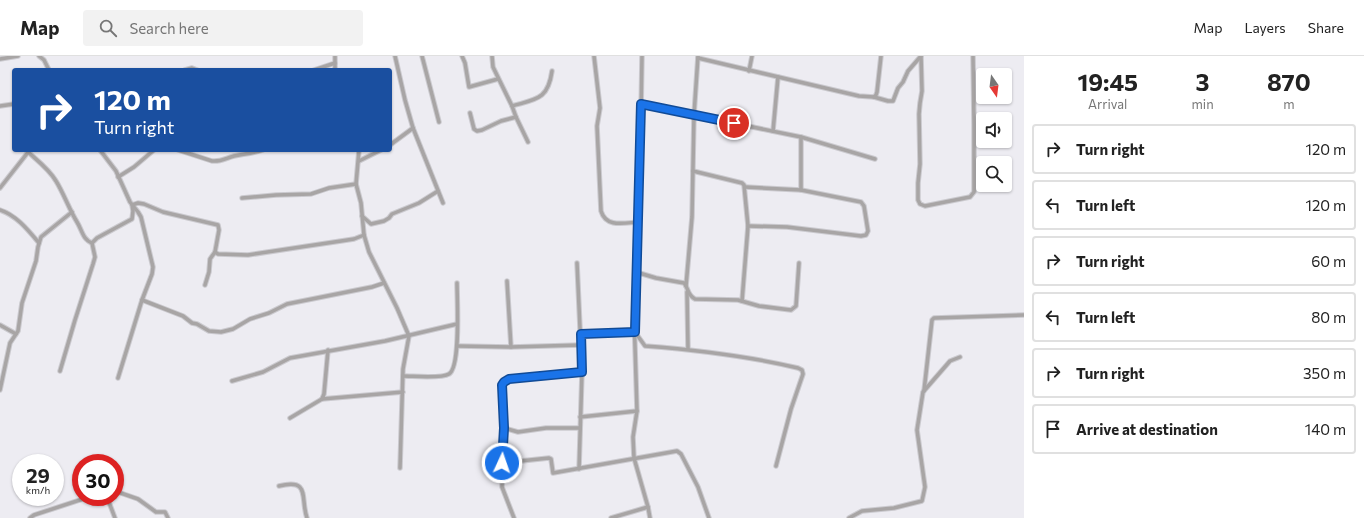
<!DOCTYPE html>
<html lang="en">
<head>
<meta charset="utf-8">
<style>
  body { margin:0; font-family:Commissioner,sans-serif; background:#f2f2f2; color:#222; height:100vh; display:flex; flex-direction:column; font-size:15px; white-space:nowrap }
  * { box-sizing:border-box; margin:0 }
  p { font-size:13px; color:#767676 }
  .icon { flex:none; width:22px; height:22px; fill:none; stroke:currentColor; stroke-width:2; stroke-linecap:round; stroke-linejoin:round }
  .map { position:relative; flex:1; overflow:hidden }
  .side { display:flex; flex-direction:column; background:#fff; width:340px }
  .side>* { flex:none }
  .banner { position:absolute; left:12px; top:12px; width:380px; height:84px; border-radius:4px; box-shadow:0 1px 3px #0004; background:#1a4fa0; color:#fff; overflow:hidden }
  .needle { width:26px; rotate:166deg }
  .buttons { position:absolute; left:976px; top:12px; display:grid; gap:8px }
  .buttons a { display:grid; place-items:center; width:36px; height:36px; border-radius:4px; background:#fff; box-shadow:0 1px 3px #0004; font-size:20px }
  .speed { position:absolute; left:12px; top:398px; display:flex; gap:8px; font-size:20px; font-weight:700; text-align:center }
  .speed>* { display:grid; place-content:center; width:52px; height:52px; border-radius:50%; background:#fff; box-shadow:0 1px 3px #0004; line-height:1 }
  .speed small { font-size:10px; font-weight:400 }
  .speed .limit { border:6px solid #d22; background:#fff; color:#111 }
  .pin { position:absolute; display:grid; place-items:center; width:34px; height:34px; color:#fff; margin:-17px; border:2px solid #fff; border-radius:50%; box-shadow:0 1px 4px #0007 }
  .me { position:absolute; width:44px; margin:-22px; rotate:3deg; stroke-linejoin:round; filter:drop-shadow(0 0 3px #0008) }
  .turn { display:flex; align-items:center; gap:14px; height:84px; padding:0 16px; font-size:18px }
  .turn .icon { width:52px; height:52px; stroke-width:2.5 }
  .turn b { display:block; font-size:28px; line-height:34px }
  .eta { display:flex; justify-content:space-evenly; align-items:center; height:68px; text-align:center }
  .eta b { font-size:24px; font-weight:700; line-height:28px }
  ul { padding:0; list-style:none }
  li { display:flex; align-items:center; gap:12px; height:50px; margin:0 8px 6px; padding:0 8px; border:2px solid #e0e0e0; border-radius:4px }
  li div { flex:1 }
  li b { display:block; font-size:15px }
  li em { font-style:normal }
  header { display:flex; align-items:center; gap:24px; box-sizing:border-box; height:56px; padding:0 20px; background:#fff; border-bottom:1px solid #e0e0e0 }
  header strong { font-size:19px }
  nav { display:flex; gap:22px; margin-inline-start:auto; font-size:14px }
  .search { width:280px; height:36px; background:#f2f2f2; display:flex; align-items:center; gap:10px; box-sizing:border-box; padding:0 14px; border-radius:4px; color:#767676; font-size:15px }
  main { display:flex; flex:1; min-height:0 }
  .map>svg:first-child { display:block }
  .lines { fill:none; stroke-linecap:round; stroke-linejoin:round }
  .street-casing { stroke:#cbcacf; stroke-width:5.5 }
  .street { stroke:#a8a5a5; stroke-width:3.5 }
  .route-casing { stroke:#114b97; stroke-width:10 }
  .route { stroke:#1a73e8; stroke-width:7 }
</style>
</head>
<body>
<header>
<strong>Map</strong>
<div class="search"><svg class="icon" aria-label="search" viewBox="0 0 24 24"><circle cx="10" cy="10" r="6"/><path d="M15 15l6 6"/></svg>Search here</div>
<nav><a>Map</a><a>Layers</a><a>Share</a></nav>
</header>
<main>
<div class="map">
<svg width="1024" height="462" viewBox="0 0 1024 462">
  <rect width="100%" height="100%" fill="#edecf2"/>
  <g class="lines">
    <g class="street-casing">
      <g id="street">
        <path d="M39 0 44 4 49 14"/>
        <path d="M335 0V14"/>
        <path d="M395 0 405 44 413 72 443 147"/>
        <path d="M422 0 439 66"/>
        <path d="M462 0 465 7 469 31 498 23"/>
        <path d="M492 0 493 11 512 50 516 61 528 86"/>
        <path d="M594 0 600 52 597 70 601 155C606 172 624 167 638 166"/>
        <path d="M642 0 640 116 634 258 637 355 633 381 634 402 648 451 650 462"/>
        <path d="M921 0 922 35 920 47 919 58 920 108 918 127V144L920 148 925 150 970 141 974 136V68L973 0"/>
        <path d="M698 2 859 40 874 41 876 39 877 36 881 0"/>
        <path d="M0 3 18 0"/>
        <path d="M185 14 192 12 197 14"/>
        <path d="M314 14 335 7"/>
        <path d="M749 15 752 0"/>
        <path d="M874 41 888 45H893L898 32 903 26 908 15 921 0"/>
        <path d="M641 48 801 81 875 103"/>
        <path d="M0 50 14 48"/>
        <path d="M512 50C536 43 548 44 552 15"/>
        <path d="M470 57 474 73 477 75 482 74 501 65 516 61"/>
        <path d="M773 75 778 21"/>
        <path d="M390 89 413 72"/>
        <path d="M100 94 116 115 130 146 138 156 141 161 153 211 152 218 142 244 118 322"/>
        <path d="M178 94 212 105C221 106 226 102 234 100 244 98 254 97 263 94"/>
        <path d="M359 94 356 128 361 147 364 179 369 196 397 252 409 280 403 313 400 412"/>
        <path d="M28 96C38 105 49 113 56 125 64 138 69 153 77 166 82 174 83 184 92 187"/>
        <path d="M359 105 381 94"/>
        <path d="M693 115 742 127 744 129 748 170 742 245"/>
        <path d="M118 121 134 111 154 94"/>
        <path d="M745 131 801 134 861 146 864 150 868 175 866 179 861 180 787 171 748 170"/>
        <path d="M0 132 29 95"/>
        <path d="M801 134V81"/>
        <path d="M242 142 276 139 311 138 329 132 356 128"/>
        <path d="M0 154C16 159 28 174 39 187"/>
        <path d="M362 160 371 168 384 165 389 162 392 158 419 147 438 135"/>
        <path d="M215 196 218 198 248 199 341 185 354 183 364 179"/>
        <path d="M577 207 582 316 579 413"/>
        <path d="M636 216 656 222 684 227C689 233 687 239 695 243L738 244 759 250 791 254 796 250 799 207"/>
        <path d="M507 225 511 291"/>
        <path d="M686 230 692 161 694 59 698 0"/>
        <path d="M687 236 688 293"/>
        <path d="M142 244 183 260 192 267 197 268 209 275 221 276 233 273 250 263 269 257 287 248 372 231 384 227"/>
        <path d="M0 269 16 278"/>
        <path d="M581 278 635 276 645 290C697 294 748 300 798 312L802 314 803 318 791 353 776 410"/>
        <path d="M457 290 511 291 581 289"/>
        <path d="M60 315 75 264 93 208 95 201 92 187 97 182 132 163 133 155 132 149 138 147 144 148 163 156 218 169 219 174 215 196 210 203 209 216 205 229"/>
        <path d="M403 320C413 320 441 323 449 318 461 311 457 242 457 227"/>
        <path d="M232 325 263 316 290 302 385 285 457 268"/>
        <path d="M0 334 10 287 18 275 22 247 36 205 38 191 41 181 72 156"/>
        <path d="M924 335 932 264 934 262 1024 259"/>
        <path d="M322 343 403 336"/>
        <path d="M580 361 637 355"/>
        <path d="M290 362 322 343 324 338 328 294"/>
        <path d="M504 372 518 376 546 372H580"/>
        <path d="M502 407 549 402 551 403 553 417 677 395 681 398 698 431 709 462"/>
        <path d="M279 430C311 422 300 442 307 462"/>
        <path d="M115 435 138 443 156 456H165L168 462"/>
        <path d="M107 441 115 462"/>
        <path d="M30 462 34 459 89 441"/>
        <path d="M514 462 502 431 504 372 503 329 504 325 509 323 582 316"/>
        <path d="M611 462 648 451"/>
        <path d="M849 462 862 455 894 452 922 445 925 431 917 374 923 336 950 305 960 301"/>
      </g>
    </g>
    <use href="#street" class="street"/>
  </g>
  <g class="lines">
    <g class="route-casing">
      <path id="route" d="M502 407 504 372 502 329 504 326 509 323 582 316 581 278 635 276 641 48 734 67"/>
    </g>
    <use href="#route" class="route"/>
  </g>
</svg>
<div class="buttons">
<a><svg class="needle" viewBox="-14 -14 28 28"><path d="M0-13l5 13h-10z" fill="#e53935"/><path d="M0 13l5-13h-10z" fill="#767676"/></svg></a>
<a><svg class="icon" aria-label="sound" viewBox="0 0 24 24"><path d="M4 9h4l5-4v14l-5-4H4zM17 9q2 3 0 6"/></svg></a>
<a><svg class="icon" aria-label="search" viewBox="0 0 24 24"><circle cx="10" cy="10" r="6"/><path d="M15 15l6 6"/></svg></a>
</div>
<div class="speed"><div>29<small>km/h</small></div><div class="limit">30</div></div>
<div class="pin" style="left:734px;top:67px;background:#d93025"><svg class="icon" aria-label="arrive" viewBox="0 0 24 24"><path d="M6 21V4h12l-3 4 3 4H6"/></svg></div>
<svg class="me" style="left:502px;top:407px" viewBox="-20 -20 40 40"><circle r="17" fill="#1a73e8" stroke="#fff" stroke-width="3"/><path d="M0-11L8 9 0 5-8 9z" fill="#fff"/></svg>
<div class="banner">
<div class="turn"><svg class="icon" aria-label="right" viewBox="0 0 24 24"><path d="M7 20v-9h11M14 6l5 5-5 5"/></svg><div><b>120 m</b>Turn right</div></div>
</div>
</div>
<section class="side">
<div class="eta">
<div><b>19:45</b><p>Arrival</p></div>
<div><b>3</b><p>min</p></div>
<div><b>870</b><p>m</p></div>
</div>
<ul>
<li><svg class="icon" aria-label="right" viewBox="0 0 24 24"><path d="M7 20v-9h11M14 6l5 5-5 5"/></svg><div><b>Turn right</b></div><em>120 m</em></li>
<li><svg class="icon" aria-label="left" viewBox="0 0 24 24"><path d="M17 20v-9H6M10 6l-5 5 5 5"/></svg><div><b>Turn left</b></div><em>120 m</em></li>
<li><svg class="icon" aria-label="right" viewBox="0 0 24 24"><path d="M7 20v-9h11M14 6l5 5-5 5"/></svg><div><b>Turn right</b></div><em>60 m</em></li>
<li><svg class="icon" aria-label="left" viewBox="0 0 24 24"><path d="M17 20v-9H6M10 6l-5 5 5 5"/></svg><div><b>Turn left</b></div><em>80 m</em></li>
<li><svg class="icon" aria-label="right" viewBox="0 0 24 24"><path d="M7 20v-9h11M14 6l5 5-5 5"/></svg><div><b>Turn right</b></div><em>350 m</em></li>
<li><svg class="icon" aria-label="arrive" viewBox="0 0 24 24"><path d="M6 21V4h12l-3 4 3 4H6"/></svg><div><b>Arrive at destination</b></div><em>140 m</em></li>
</ul>
</section>
</main>
</body>
</html>
